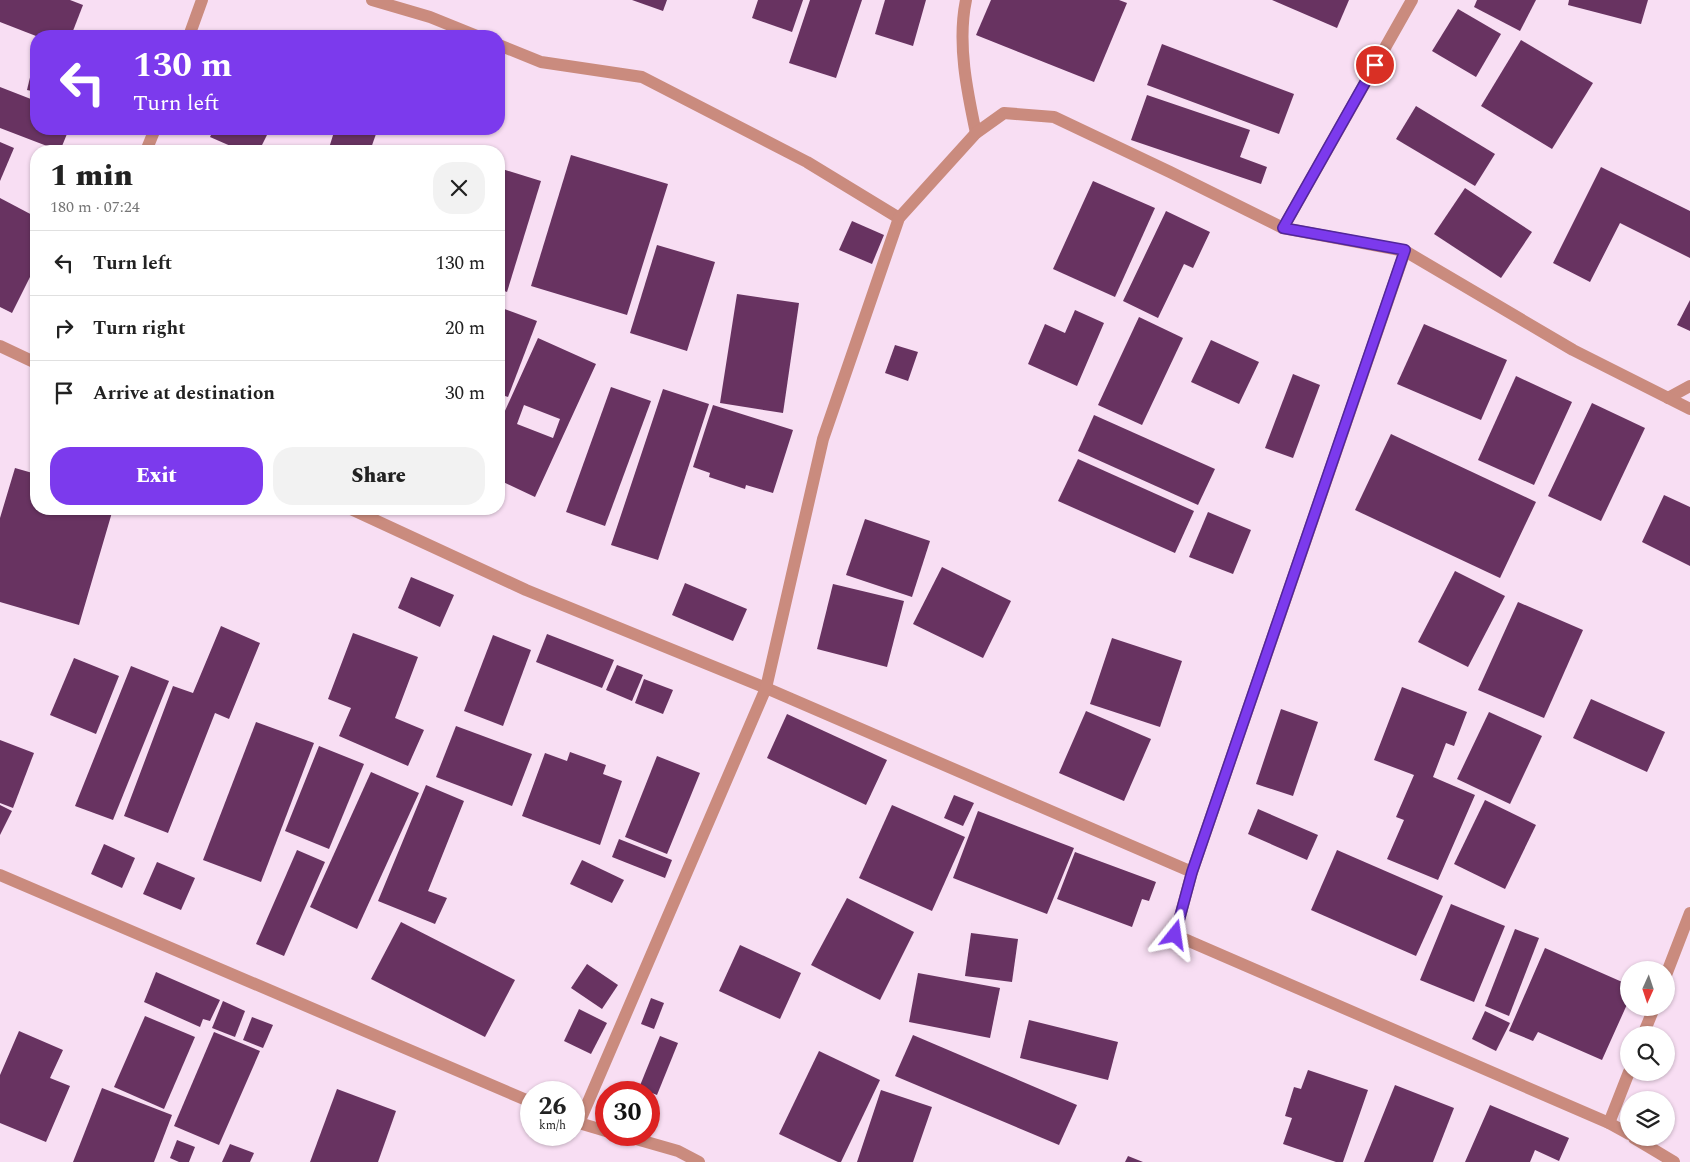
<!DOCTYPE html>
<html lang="en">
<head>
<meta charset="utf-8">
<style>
  body { margin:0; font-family:Spectral,serif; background:#f2f2f2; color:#222; height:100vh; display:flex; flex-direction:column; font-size:19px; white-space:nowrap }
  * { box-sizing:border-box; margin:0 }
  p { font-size:16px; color:#767676 }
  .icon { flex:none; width:28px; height:28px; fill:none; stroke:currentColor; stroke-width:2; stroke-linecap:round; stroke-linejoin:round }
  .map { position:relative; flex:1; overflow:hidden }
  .panel { position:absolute; left:30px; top:145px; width:475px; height:370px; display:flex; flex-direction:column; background:#fff; border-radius:20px; box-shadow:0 1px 4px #0004 }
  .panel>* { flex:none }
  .hud { position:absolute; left:30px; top:30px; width:475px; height:105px; border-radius:20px; box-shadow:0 1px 4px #0004; background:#7c3aed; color:#fff; overflow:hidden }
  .needle { width:32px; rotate:183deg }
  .fabs { position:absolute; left:1620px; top:961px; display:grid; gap:10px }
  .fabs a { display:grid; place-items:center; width:55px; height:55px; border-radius:50%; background:#fff; box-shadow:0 1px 4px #0004; font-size:25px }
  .speed { position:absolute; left:520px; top:1081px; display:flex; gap:10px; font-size:25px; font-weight:700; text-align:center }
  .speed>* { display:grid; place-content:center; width:65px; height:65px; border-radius:50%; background:#fff; box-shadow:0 1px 4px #0004; line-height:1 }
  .speed small { font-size:12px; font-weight:400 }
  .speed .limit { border:8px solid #d22; background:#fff; color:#111 }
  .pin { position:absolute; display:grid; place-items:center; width:42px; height:42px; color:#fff; margin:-21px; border:2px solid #fff; border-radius:50%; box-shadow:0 1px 5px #0007 }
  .me { position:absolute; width:55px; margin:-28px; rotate:15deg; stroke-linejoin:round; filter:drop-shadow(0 0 4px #0008) }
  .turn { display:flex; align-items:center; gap:18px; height:105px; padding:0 20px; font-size:22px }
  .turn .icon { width:65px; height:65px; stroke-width:2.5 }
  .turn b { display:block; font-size:35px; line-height:42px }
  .round { display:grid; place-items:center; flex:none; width:52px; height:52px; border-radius:20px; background:#f2f2f2 }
  .overview { display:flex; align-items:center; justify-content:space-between; height:85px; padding:0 20px }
  h1 { font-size:30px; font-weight:800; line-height:38px }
  .action { display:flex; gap:10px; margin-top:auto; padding:10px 20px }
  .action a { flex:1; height:58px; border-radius:20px; background:#7c3aed; color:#fff; font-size:20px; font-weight:800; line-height:58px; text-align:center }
  .action a+a { background:#f2f2f2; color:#222 }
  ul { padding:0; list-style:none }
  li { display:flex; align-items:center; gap:15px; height:65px; padding:0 20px; border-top:1px solid #e0e0e0 }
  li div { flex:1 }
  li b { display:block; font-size:19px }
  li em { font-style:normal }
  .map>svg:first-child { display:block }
  .building { fill:#683361; fill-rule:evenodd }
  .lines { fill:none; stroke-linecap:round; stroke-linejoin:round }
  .minor { stroke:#ca8b7e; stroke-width:12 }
  .route-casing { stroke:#51269a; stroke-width:12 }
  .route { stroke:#7c3aed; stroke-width:9 }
</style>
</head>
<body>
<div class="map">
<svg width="1690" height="1162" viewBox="0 0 1690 1162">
  <rect width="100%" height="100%" fill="#f8def3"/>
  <g class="building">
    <path d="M0 0H70L83 5 71 36H36L0 22Z"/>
    <path d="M632 0H667L663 11Z"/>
    <path d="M758 0H803L792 32 752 18Z"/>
    <path d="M810 0H862L836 78 789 63Z"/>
    <path d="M885 0H926L913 46 875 34Z"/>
    <path d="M991 0H1119L1127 3 1094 82 976 35Z"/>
    <path d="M1272 0H1349L1337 28Z"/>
    <path d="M1477 0H1536L1520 31 1474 7Z"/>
    <path d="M1569 0H1648L1641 24 1568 5Z"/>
    <path d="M1458 9 1501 34 1476 77 1432 51Z"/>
    <path d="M1521 40 1593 83 1552 149 1481 106Z"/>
    <path d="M1162 44 1294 94 1279 134 1147 85Z"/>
    <path d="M32 69H36V92L27 90Z"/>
    <path d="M0 87 36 101V129H69L60 151 0 128Z"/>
    <path d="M1147 95 1250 130 1240 157 1267 167 1261 184 1131 140Z"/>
    <path d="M1416 106 1495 154 1475 186 1396 139Z"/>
    <path d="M214 129H270L259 151H242L210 137Z"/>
    <path d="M335 129H359L376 134 370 151H328Z"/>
    <path d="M0 142 14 148 0 181Z"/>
    <path d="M571 155 668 184 627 315 531 286Z"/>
    <path d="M1601 167 1690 211V258L1620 223 1590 282 1553 263Z"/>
    <path d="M499 168 541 181 507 292 499 289Z"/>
    <path d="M1093 181 1155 208 1115 297 1053 269Z"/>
    <path d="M1465 188 1532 232 1501 278 1434 234Z"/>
    <path d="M0 198 36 217V265L12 313 0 307Z"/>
    <path d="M1166 211 1210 232 1193 268 1184 264 1158 318 1123 301Z"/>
    <path d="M852 221 884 235 872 264 839 250Z"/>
    <path d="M657 245 715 262 687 351 630 333Z"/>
    <path d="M737 294 799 303 783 413 720 403Z"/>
    <path d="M1690 300V331L1677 325Z"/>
    <path d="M499 307 537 321 508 397 499 394Z"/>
    <path d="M1075 310 1104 323 1077 386 1028 364 1045 324 1065 333Z"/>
    <path d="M1139 317 1183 338 1142 425 1098 405Z"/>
    <path d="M1424 324 1507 360 1481 420 1397 384Z"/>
    <path d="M538 338 596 364 535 497 499 480V424ZM524 405 560 419 553 438 517 424Z"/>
    <path d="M1211 340 1259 362 1239 404 1191 382Z"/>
    <path d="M895 345 918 352 908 381 885 373Z"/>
    <path d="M1293 374 1320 385 1293 458 1265 448Z"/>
    <path d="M1516 376 1572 402 1534 485 1478 460Z"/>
    <path d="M611 387 651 401 605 526 566 512Z"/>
    <path d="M663 389 709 404 658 560 611 545Z"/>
    <path d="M1592 403 1645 428 1601 521 1548 496Z"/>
    <path d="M713 405 793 430 773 493 746 485 745 489 709 477 710 473 693 467Z"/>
    <path d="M1094 415 1215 469 1198 505 1078 451Z"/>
    <path d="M1391 434 1536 502 1500 578 1355 510Z"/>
    <path d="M1078 459 1194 511 1175 553 1058 501Z"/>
    <path d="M15 468 36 474V509H113L79 625 0 602V518Z"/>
    <path d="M1664 495 1690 507V566L1642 542Z"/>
    <path d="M1208 512 1251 530 1233 574 1189 557Z"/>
    <path d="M865 519 930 541 912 597 846 575Z"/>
    <path d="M942 567 1011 601 983 658 913 624Z"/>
    <path d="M1455 571 1505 596 1468 667 1418 642Z"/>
    <path d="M411 577 454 595 440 627 398 608Z"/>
    <path d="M685 583 747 609 733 641 672 615Z"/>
    <path d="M833 584 904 601 887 667 817 649Z"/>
    <path d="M1518 602 1583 630 1544 718 1478 690Z"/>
    <path d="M221 626 260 643 229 719 215 713 168 833 124 816 173 686 193 693Z"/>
    <path d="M353 633 418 657 395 718 424 730 408 766 339 736 351 708 328 699Z"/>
    <path d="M547 634 614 660 602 688 536 662Z"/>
    <path d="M493 635 531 650 503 726 464 711Z"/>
    <path d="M1112 638 1182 661 1160 727 1090 704Z"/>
    <path d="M74 658 119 676 96 734 50 715Z"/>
    <path d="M617 665 643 675 632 701 606 690Z"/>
    <path d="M131 666 169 681 113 820 75 806Z"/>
    <path d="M644 679 673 690 663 714 635 703Z"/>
    <path d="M1402 687 1467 712 1454 746 1446 743 1433 777 1475 795 1438 880 1387 859 1404 820 1396 817 1414 775 1374 760Z"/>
    <path d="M1591 699 1665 732 1647 772 1573 738Z"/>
    <path d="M1281 709 1318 722 1293 796 1256 784Z"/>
    <path d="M1086 711 1151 739 1124 801 1059 773Z"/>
    <path d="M1489 712 1542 736 1510 804 1457 779Z"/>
    <path d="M787 714 887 760 866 805 767 758Z"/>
    <path d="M256 722 314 743 261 882 203 860Z"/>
    <path d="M456 726 532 754 512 806 436 777Z"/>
    <path d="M0 740 34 753 13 808 0 803Z"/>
    <path d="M319 746 364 764 329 849 285 831Z"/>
    <path d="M570 752 606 765 603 774 622 781 600 845 522 816 545 753 567 761Z"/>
    <path d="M657 756 700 773 667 854 625 837Z"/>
    <path d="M371 772 419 793 357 929 310 907Z"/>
    <path d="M426 785 464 801 428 891 447 898 435 924 378 901Z"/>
    <path d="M954 795 974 803 963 826 944 818Z"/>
    <path d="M1485 800 1536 825 1505 889 1454 864Z"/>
    <path d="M0 805 12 811 0 835Z"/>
    <path d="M892 805 965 837 932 911 859 878Z"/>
    <path d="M1258 809 1318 835 1307 860 1248 834Z"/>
    <path d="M978 811 1074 848 1047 914 953 878Z"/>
    <path d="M619 839 672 860 665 878 612 857Z"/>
    <path d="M104 844 135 858 122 888 91 874Z"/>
    <path d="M297 850 325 862 284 956 256 944Z"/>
    <path d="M1337 850 1443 896 1416 956 1311 910Z"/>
    <path d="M1075 852 1156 882 1149 901 1142 899 1132 927 1057 899Z"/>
    <path d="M582 860 624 880 612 903 570 884Z"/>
    <path d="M157 862 195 878 181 910 143 894Z"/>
    <path d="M847 898 914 932 880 1000 811 965Z"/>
    <path d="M1451 904 1505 926 1474 1002 1420 980Z"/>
    <path d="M401 922 515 980 485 1037 371 979Z"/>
    <path d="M1515 929 1539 938 1509 1016 1485 1006Z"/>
    <path d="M971 933 1018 939 1012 982 965 976Z"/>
    <path d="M740 945 801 973 780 1019 719 991Z"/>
    <path d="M1545 948 1629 985V1000L1602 1060 1538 1032 1533 1041 1509 1031Z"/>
    <path d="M587 964 618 985 602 1009 571 988Z"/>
    <path d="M156 972 220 1000 210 1021 203 1019 200 1027 144 1002Z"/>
    <path d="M918 973 1000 988 990 1038 909 1022Z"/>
    <path d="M651 998 664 1003 654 1029 641 1024Z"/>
    <path d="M223 1001 245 1011 235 1037 212 1028Z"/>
    <path d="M579 1009 607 1023 591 1054 564 1041Z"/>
    <path d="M1485 1011 1510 1023 1496 1051 1472 1039Z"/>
    <path d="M145 1016 195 1037 164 1109 114 1087Z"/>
    <path d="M252 1017 273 1025 263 1048 243 1040Z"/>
    <path d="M1029 1020 1118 1042 1108 1080 1020 1058Z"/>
    <path d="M19 1031 63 1050 50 1078 70 1086 46 1142 0 1123V1075Z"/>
    <path d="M214 1032 260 1051 219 1145 174 1126Z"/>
    <path d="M913 1035 1077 1105 1059 1145 895 1076Z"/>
    <path d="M660 1036 678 1043 657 1095 639 1088Z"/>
    <path d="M819 1051 880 1080 841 1162H838L779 1134Z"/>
    <path d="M1308 1070 1368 1090 1343 1162H1336L1283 1144 1292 1118 1285 1116 1294 1087 1301 1089Z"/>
    <path d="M1395 1085 1454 1108 1433 1162H1364Z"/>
    <path d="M102 1088 172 1115 154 1162H73Z"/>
    <path d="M337 1089 396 1111 378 1162H310Z"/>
    <path d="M881 1090 932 1107 913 1162H857Z"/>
    <path d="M1490 1105 1569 1138 1559 1161 1535 1150 1530 1162H1465Z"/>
    <path d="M177 1140 195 1147 189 1162H179L170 1158Z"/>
    <path d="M230 1144 254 1153 250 1162H222Z"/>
    <path d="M1128 1156 1143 1162H1125Z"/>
  </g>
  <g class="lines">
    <g class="minor">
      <path d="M372 0 430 17 477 36"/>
      <path d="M966 0C957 43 967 91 976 133"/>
      <path d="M189 36 202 0"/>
      <path d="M499 45 541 62 642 77 807 162 899 218"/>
      <path d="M146 151 155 129"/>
      <path d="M1283 228 1412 0"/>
      <path d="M0 346 36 363"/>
      <path d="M1668 398 1690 386"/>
      <path d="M351 509 526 590 766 688 1192 872 1175 935 1609 1123 1629 1134"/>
      <path d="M1192 872 1405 251"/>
      <path d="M0 875 531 1102"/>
      <path d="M1666 975 1690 913"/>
      <path d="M1643 1035 1654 1008"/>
      <path d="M574 1121 579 1123 766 688 823 439 899 218 976 133 1004 113 1054 117 1170 172 1283 228 1405 251 1573 350 1690 409"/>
      <path d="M579 1123 606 1131"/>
      <path d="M1609 1123 1629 1072"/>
      <path d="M622 1135 678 1151 699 1162"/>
      <path d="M1634 1138 1674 1162"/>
    </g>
  </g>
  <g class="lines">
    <g class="route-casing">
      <path id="route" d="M1175 935 1192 872 1405 250 1283 228 1375 65"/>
    </g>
    <use href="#route" class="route"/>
  </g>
</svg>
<div class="fabs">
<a><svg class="needle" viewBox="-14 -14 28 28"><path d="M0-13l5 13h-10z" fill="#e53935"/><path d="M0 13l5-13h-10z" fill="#767676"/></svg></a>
<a><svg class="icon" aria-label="search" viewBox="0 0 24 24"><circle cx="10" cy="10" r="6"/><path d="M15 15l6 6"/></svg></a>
<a><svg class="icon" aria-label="layers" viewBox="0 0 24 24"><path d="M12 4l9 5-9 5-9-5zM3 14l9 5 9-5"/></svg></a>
</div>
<div class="speed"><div>26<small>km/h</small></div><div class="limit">30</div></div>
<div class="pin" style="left:1375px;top:65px;background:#d93025"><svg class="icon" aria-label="arrive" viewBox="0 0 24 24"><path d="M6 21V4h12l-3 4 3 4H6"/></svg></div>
<svg class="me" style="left:1175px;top:935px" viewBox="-20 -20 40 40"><path d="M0-17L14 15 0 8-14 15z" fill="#7c3aed" stroke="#fff" stroke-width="4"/></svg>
<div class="hud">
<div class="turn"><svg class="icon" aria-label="left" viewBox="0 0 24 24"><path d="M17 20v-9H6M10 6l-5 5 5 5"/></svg><div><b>130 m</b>Turn left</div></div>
</div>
<section class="panel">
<div class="overview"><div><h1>1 min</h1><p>180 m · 07:24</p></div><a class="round"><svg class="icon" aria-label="close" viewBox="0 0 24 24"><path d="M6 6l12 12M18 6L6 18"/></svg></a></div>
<ul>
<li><svg class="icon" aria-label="left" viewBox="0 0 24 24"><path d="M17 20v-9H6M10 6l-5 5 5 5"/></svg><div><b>Turn left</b></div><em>130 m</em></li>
<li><svg class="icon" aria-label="right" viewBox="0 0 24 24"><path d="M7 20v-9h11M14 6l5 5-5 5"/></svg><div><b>Turn right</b></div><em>20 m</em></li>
<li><svg class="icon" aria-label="arrive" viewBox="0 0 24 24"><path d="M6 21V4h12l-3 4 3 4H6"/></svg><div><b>Arrive at destination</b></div><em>30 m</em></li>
</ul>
<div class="action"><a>Exit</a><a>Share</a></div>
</section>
</div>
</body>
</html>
